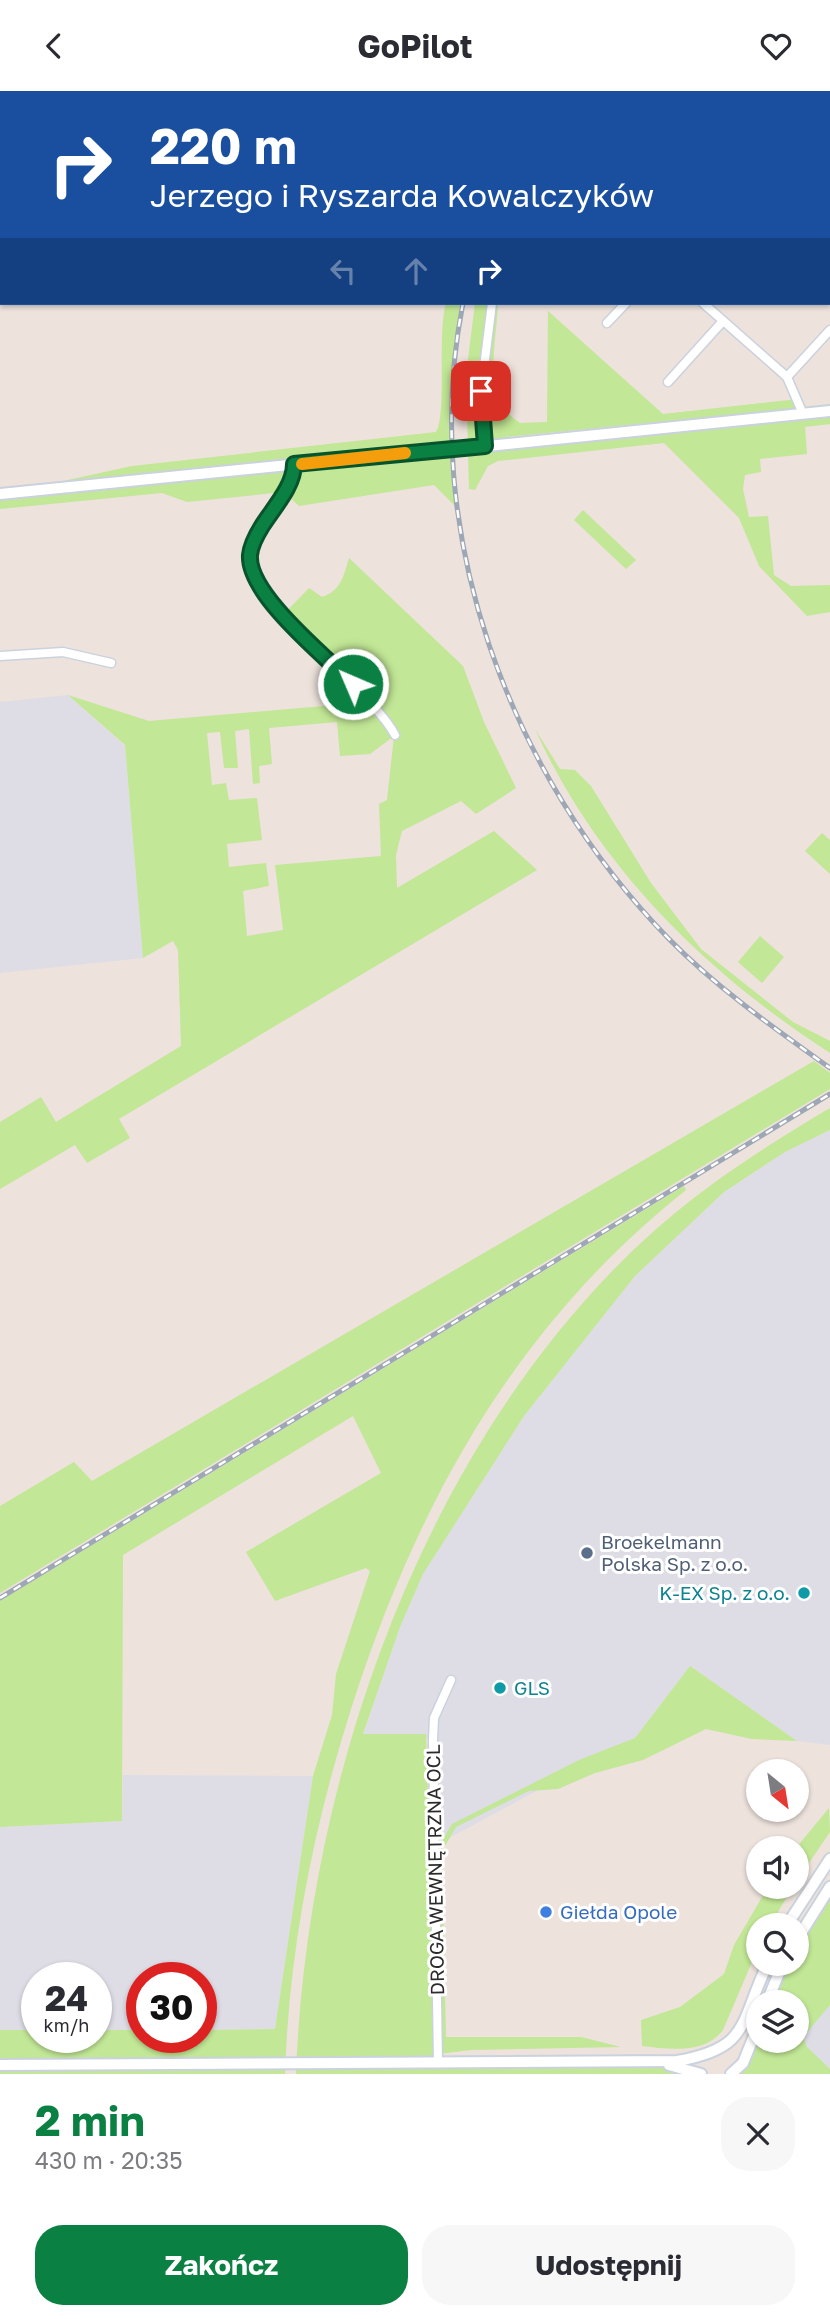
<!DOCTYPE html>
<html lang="pl">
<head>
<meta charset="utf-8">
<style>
  body { margin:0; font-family:"Golos Text",sans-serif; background:#f7f7f7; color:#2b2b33; height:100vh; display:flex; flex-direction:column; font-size:26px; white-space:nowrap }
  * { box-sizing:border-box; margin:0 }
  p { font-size:23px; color:#7c7c81 }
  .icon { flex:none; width:38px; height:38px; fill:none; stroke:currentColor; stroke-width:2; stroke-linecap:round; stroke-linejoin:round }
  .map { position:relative; height:1983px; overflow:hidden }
  .details { display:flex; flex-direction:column; background:#fff; flex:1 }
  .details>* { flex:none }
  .top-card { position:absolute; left:0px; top:0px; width:831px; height:214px; box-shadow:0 2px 5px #0004; background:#1a4fa0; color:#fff; overflow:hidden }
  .needle { width:46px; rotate:150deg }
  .controls { position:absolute; left:746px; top:1668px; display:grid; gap:14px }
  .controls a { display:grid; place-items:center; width:63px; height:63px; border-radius:50%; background:#fff; box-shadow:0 2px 5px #0004; font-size:35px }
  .speed { position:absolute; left:21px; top:1871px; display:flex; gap:14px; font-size:35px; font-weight:700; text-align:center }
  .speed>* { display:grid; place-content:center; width:91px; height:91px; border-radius:50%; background:#fff; box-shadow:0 2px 5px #0004; line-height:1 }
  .speed small { font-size:18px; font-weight:400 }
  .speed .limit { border:10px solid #d22; background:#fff; color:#111 }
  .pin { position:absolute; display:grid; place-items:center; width:60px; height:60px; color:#fff; margin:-30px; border-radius:14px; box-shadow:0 4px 10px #0006 }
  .me { position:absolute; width:77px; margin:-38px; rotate:315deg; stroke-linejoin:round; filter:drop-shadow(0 0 5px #0008) }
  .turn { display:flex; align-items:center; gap:24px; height:147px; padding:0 35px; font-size:32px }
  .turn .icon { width:91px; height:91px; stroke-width:2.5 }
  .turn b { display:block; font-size:49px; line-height:60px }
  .lanes { display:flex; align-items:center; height:66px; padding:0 35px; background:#0003; justify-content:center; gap:35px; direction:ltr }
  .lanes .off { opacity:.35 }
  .round { display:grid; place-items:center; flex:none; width:74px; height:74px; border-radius:28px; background:#f7f7f7 }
  .headline { display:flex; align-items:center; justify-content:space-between; height:119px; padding:0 35px }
  h1 { font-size:42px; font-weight:700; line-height:52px; color:#0b8043 }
  .primary-button { display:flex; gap:14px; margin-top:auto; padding:14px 35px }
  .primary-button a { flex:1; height:80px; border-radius:28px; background:#0b8043; color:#fff; font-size:28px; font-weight:700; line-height:80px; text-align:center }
  .primary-button a+a { background:#f7f7f7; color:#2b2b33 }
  header { display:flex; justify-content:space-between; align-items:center; height:91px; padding:0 35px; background:#fff; font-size:32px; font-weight:700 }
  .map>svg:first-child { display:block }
  .industrial { fill:#dedde5 }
  .green { fill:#c2e796; fill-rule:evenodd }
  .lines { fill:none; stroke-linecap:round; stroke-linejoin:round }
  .street-casing { stroke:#cad2dd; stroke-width:11 }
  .secondary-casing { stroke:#cad2dd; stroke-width:14 }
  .street { stroke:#fff; stroke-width:8 }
  .secondary { stroke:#fff; stroke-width:10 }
  .rail-casing { stroke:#9ea7b6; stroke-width:5 }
  .rail { stroke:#fff; stroke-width:2.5; stroke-dasharray:8; stroke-linecap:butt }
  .secondary-bridge-casing { stroke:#cad2dd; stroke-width:14; stroke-linecap:butt }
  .secondary-bridge { stroke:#fff; stroke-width:10 }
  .route-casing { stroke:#07532c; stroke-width:18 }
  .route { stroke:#0b8043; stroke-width:12 }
  .slow { stroke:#f59e0b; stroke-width:12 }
  .service-dot { fill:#5c6f8a; stroke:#fff; stroke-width:2.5 }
  .culture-dot { fill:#0f9aa8; stroke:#fff; stroke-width:2.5 }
  .shop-dot { fill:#3f7fe0; stroke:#fff; stroke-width:2.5 }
  .labels { text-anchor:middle; stroke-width:6; stroke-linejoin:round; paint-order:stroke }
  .service-label { font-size:19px; fill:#4e5e75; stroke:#fff; text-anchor:start }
  .culture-label { font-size:19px; fill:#0d838f; stroke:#fff; text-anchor:end }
  .street-label { font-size:19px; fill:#2b2b2b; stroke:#fff }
  .shop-label { font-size:19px; fill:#366cbe; stroke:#fff; text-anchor:start }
</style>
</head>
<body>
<header><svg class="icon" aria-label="back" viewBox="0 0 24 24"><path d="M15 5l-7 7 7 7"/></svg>GoPilot<svg class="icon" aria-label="heart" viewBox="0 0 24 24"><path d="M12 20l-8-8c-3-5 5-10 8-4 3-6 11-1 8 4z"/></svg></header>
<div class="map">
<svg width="830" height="1983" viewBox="0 0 830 1983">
  <rect width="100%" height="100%" fill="#ede2dc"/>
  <g class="industrial">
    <path d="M68 604 125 655 143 867 0 882V611Z"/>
    <path d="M830 1039V1654L797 1650 690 1575 635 1647 436 1754 433 1648 363 1644 400 1536 423 1483 524 1325 635 1185 724 1101 785 1061Z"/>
    <path d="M123 1684 313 1685 275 1938 201 1939V1886H142V1939H96V1886H37V1939H0V1736L122 1730Z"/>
    <path d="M830 1863V1983H781L796 1950Z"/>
  </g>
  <g class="green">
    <path d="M446 212H460L450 318 455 415 434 394 299 415 284 401 187 411 162 402 0 418V399L54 392 132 375 436 341C447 324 437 242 446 212Z"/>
    <path d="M475 212H498C497 252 480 307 520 332L547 331 548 220 663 323 798 308 801 317 506 346 508 352 830 325V333L805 336 807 363 760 368 761 381 745 384 743 398 749 426 768 425 774 484 791 495 830 494V521L807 525 759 475 739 427 664 352 498 370 488 375 475 399 469 398 466 284Z"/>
    <path d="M583 419 636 469 626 478 574 429Z"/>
    <path d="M349 467 463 575 484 631 516 697 476 723 461 710 402 740 396 764 397 797 494 740 537 779 119 1028 130 1047 87 1072 75 1054 0 1098V1031L41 1006 56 1031 181 955 178 859 173 850 143 867 125 654 68 604 149 630 370 611 283 524 309 497 322 506C341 500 344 484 349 467ZM337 631 340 665 370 663 394 645 387 709 379 713 381 765 275 774 283 839 247 845 243 800 269 795 266 772 229 776 227 753 262 749 257 707 229 709 226 692 212 694 207 642 220 641 224 677H238L235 640 249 638 253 693 260 692 259 675 272 673 269 637Z"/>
    <path d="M535 638 560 678 575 679 591 695 651 792 701 858 793 931 830 950V962C705 881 597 775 535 638Z"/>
    <path d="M822 742 830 749V783L805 760Z"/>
    <path d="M760 845 784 866 762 892 738 871Z"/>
    <path d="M814 970 830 982V998L0 1502V1415L74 1371 92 1390Z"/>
    <path d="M830 1017V1039L785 1061 724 1101 635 1185 524 1325 423 1483 400 1536 363 1643H426L430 1769 452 1733 579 1669 635 1647 690 1575 797 1650 752 1648 706 1638 643 1669 595 1682 558 1698 529 1700 456 1736 442 1760 446 1946H581L621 1956 471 1959 438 1963V1972H663L701 1983H296C307 1683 427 1343 654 1140 708 1092 768 1054 830 1017Z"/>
    <path d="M684 1095 686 1099C516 1234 418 1410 352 1615 314 1734 289 1857 285 1983H0V1939H37V1946H96V1939H142V1946H201V1939L275 1938 313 1685 332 1624 336 1583 370 1480 366 1477 275 1510 246 1461 381 1382 353 1325 123 1464 122 1730 0 1736V1510Z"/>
    <path d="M829 1717 830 1741 796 1791V1757Z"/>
    <path d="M768 1796H793L770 1834H758V1857L723 1939C704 1964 669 1958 642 1955L641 1929 680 1916 724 1883 734 1854Z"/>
    <path d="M830 1796V1914L803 1946 807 1956 830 1978V1983H731L758 1950H796V1911H767L783 1873 796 1872V1850Z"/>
  </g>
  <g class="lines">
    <g class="street-casing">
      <g id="street">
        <path d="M448 0 450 2"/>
        <path d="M83 2 84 0"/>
        <path d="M515 2 516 0"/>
        <path d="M566 2 568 0"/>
        <path d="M0 92 2 90"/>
        <path d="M830 163V164"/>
        <path d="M703 212 787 286 803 323"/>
        <path d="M607 232 626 212"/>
        <path d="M787 286 830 239"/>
        <path d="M668 291 723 230"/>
        <path d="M485 355 481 300 492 212"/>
        <path d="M294 373C294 407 255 429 250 463 244 510 370 596 395 644"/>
        <path d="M0 565 63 561 111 572"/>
        <path d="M438 1972 433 1648 434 1627 451 1589"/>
      </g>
    </g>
    <g class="secondary-casing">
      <g id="secondary">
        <path d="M478 356 830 320"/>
        <path d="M0 403 437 359"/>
        <path d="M787 1834 830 1768"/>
        <path d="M796 1850 830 1796"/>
        <path d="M767 1911 783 1872"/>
        <path d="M0 1974 677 1970C751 1957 739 1932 768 1872"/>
        <path d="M669 1974 701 1983"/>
        <path d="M731 1983 743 1972 758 1935"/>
      </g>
    </g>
    <use href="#street" class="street"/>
    <use href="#secondary" class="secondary"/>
    <g class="rail-casing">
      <g id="rail">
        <path d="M532 2 533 0"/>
        <path d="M463 212C418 440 509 684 669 848 717 897 774 937 830 977"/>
        <path d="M0 1507 830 1003"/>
      </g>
    </g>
    <use href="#rail" class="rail"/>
    <g class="secondary-bridge-casing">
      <path id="secondary-bridge" d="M437 359 478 356"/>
    </g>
    <use href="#secondary-bridge" class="secondary-bridge"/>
  </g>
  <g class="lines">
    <g class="route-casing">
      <path id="route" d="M353 593C326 566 247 503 250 464 251 454 257 443 262 435 274 416 294 395 294 373L485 355 481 300"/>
    </g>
    <use href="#route" class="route"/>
    <path class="slow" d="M302 373 405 362"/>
  </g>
  <circle class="service-dot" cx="587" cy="1462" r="7"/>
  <g class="culture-dot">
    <circle cx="804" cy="1502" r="7"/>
    <circle cx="500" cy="1597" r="7"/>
  </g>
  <circle class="shop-dot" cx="546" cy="1821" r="7"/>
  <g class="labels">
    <g class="service-label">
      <text x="601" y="1458">Broekelmann<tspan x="601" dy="22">Polska Sp. z o.o.</tspan></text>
    </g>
    <g class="culture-label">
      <text x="790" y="1509">K-EX Sp. z o.o.</text>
      <text x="514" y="1604" text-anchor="start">GLS</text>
    </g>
    <g class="street-label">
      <text transform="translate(435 1779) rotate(-91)" y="7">DROGA WEWNĘTRZNA OCL</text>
    </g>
    <g class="shop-label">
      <text x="560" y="1828">Giełda Opole</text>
    </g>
  </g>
</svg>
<div class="controls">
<a><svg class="needle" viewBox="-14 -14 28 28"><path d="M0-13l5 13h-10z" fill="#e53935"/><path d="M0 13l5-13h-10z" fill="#7c7c81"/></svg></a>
<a><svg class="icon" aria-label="sound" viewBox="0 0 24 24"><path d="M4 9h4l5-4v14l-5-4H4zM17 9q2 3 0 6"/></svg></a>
<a><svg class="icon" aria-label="search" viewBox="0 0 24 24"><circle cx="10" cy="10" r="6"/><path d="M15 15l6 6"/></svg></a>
<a><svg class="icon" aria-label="layers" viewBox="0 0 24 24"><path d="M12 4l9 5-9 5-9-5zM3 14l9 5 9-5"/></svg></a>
</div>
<div class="speed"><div>24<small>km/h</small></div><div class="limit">30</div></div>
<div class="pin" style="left:481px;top:300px;background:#d93025"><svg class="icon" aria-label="arrive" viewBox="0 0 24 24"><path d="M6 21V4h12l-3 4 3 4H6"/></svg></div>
<svg class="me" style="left:353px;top:593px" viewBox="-20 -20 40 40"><circle r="17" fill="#0b8043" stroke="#fff" stroke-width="3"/><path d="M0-11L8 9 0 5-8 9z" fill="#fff"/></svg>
<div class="top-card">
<div class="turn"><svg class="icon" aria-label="right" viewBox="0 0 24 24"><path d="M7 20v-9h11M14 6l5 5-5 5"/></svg><div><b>220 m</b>Jerzego i Ryszarda Kowalczyków</div></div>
<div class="lanes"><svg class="icon off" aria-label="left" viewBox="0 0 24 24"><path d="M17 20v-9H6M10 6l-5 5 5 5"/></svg><svg class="icon off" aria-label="ahead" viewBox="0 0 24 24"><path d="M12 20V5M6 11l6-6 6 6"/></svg><svg class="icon" aria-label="right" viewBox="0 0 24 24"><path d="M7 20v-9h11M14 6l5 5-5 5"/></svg></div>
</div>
</div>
<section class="details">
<div class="headline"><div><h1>2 min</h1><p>430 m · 20:35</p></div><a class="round"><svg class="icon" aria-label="close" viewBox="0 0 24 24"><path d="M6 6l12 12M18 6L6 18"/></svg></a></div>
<div class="primary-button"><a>Zakończ</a><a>Udostępnij</a></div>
</section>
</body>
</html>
